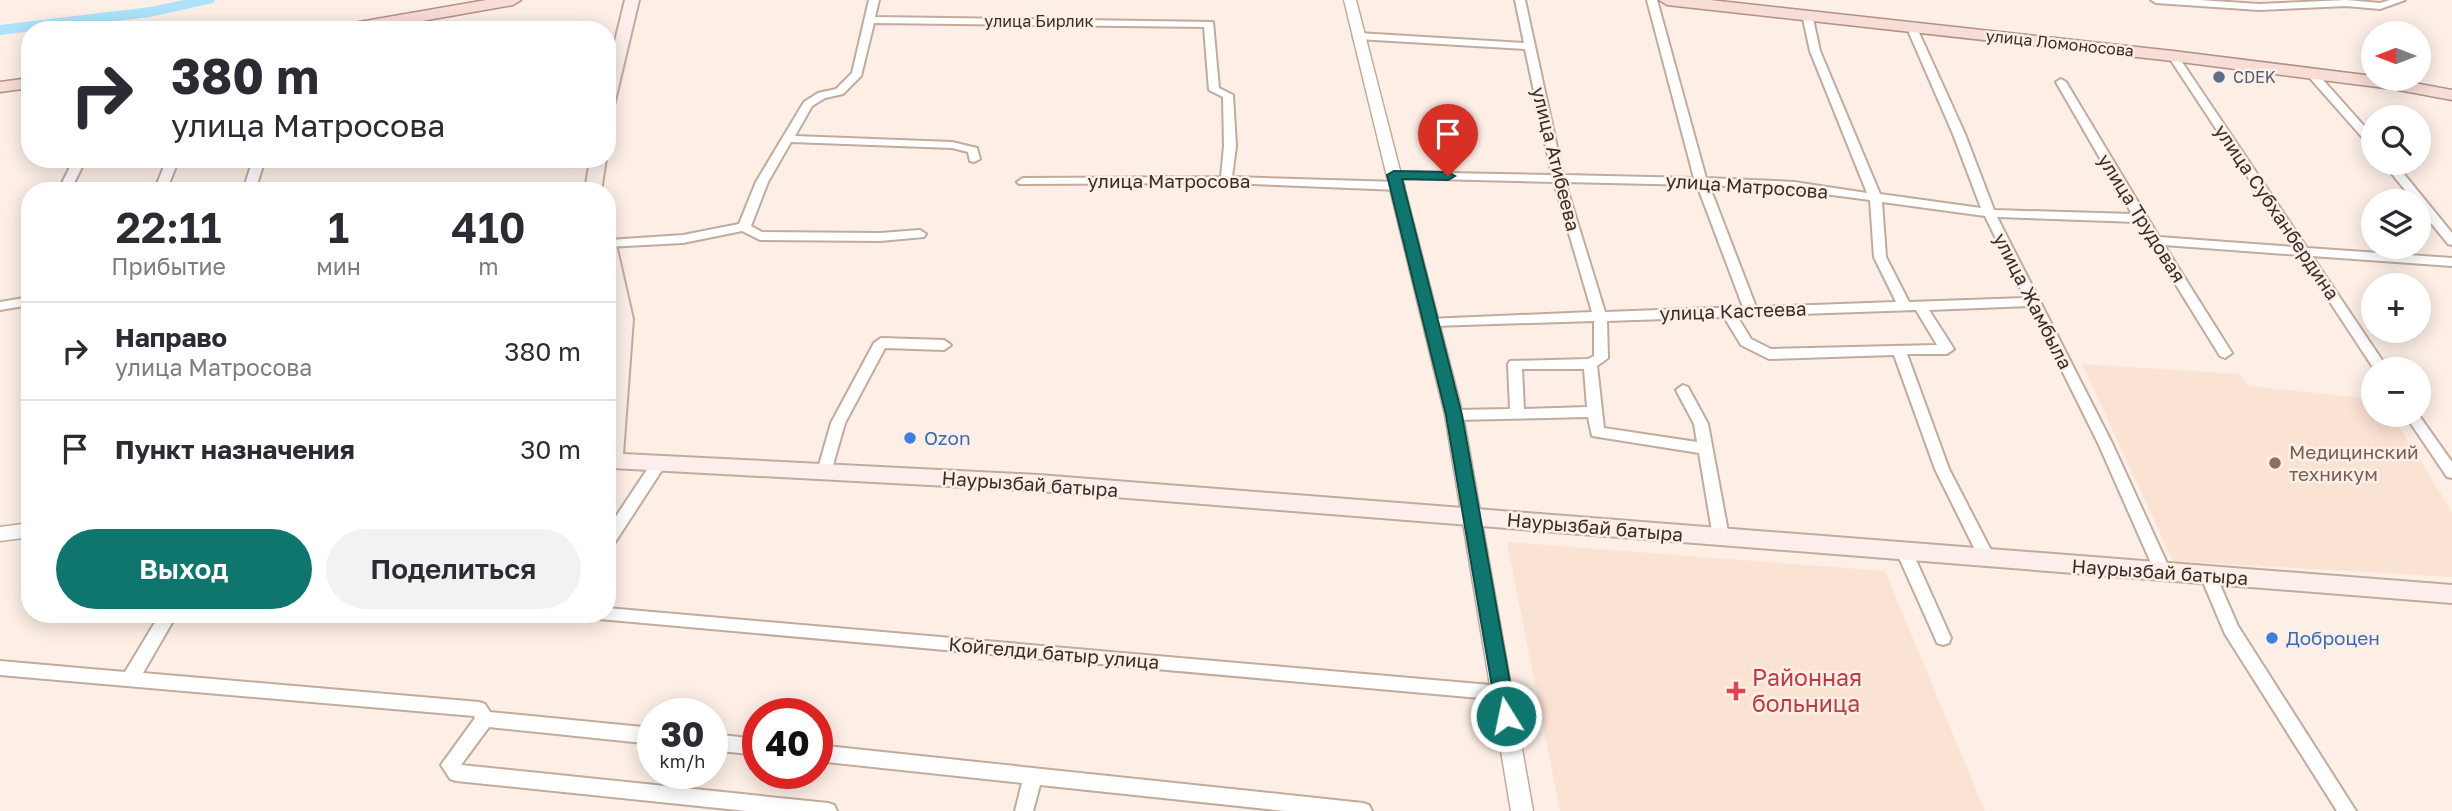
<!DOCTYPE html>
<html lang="ru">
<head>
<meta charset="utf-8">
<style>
  body { margin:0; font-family:"Golos Text",sans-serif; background:#f2f2f3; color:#2b2b33; height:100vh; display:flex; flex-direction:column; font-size:26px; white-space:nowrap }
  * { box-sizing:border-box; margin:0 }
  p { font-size:23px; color:#7c7c81 }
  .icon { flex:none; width:38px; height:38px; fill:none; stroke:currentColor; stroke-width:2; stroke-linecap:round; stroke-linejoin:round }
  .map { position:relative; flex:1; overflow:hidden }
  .drawer { position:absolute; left:21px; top:182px; width:595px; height:441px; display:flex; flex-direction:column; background:#fff; border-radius:28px; box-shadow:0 4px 18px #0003 }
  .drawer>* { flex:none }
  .guide { position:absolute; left:21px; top:21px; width:595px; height:147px; border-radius:28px; box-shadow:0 4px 18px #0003; background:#fff; color:#2b2b33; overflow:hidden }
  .needle { width:46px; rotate:270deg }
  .buttons { position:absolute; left:2361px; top:21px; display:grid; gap:14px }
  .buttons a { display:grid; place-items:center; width:70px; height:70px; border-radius:50%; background:#fff; box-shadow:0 4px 18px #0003; font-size:35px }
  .speed { position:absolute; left:637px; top:698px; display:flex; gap:14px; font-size:35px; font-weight:700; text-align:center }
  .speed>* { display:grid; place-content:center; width:91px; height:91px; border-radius:50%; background:#fff; box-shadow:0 4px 18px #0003; line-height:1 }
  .speed small { font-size:18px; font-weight:400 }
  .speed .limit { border:10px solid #d22; background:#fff; color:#111 }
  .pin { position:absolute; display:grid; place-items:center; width:60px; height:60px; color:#fff; margin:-72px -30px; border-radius:50% 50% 50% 0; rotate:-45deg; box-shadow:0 0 7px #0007 }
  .pin .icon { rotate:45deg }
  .me { position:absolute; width:77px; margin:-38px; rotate:350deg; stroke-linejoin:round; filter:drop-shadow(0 0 5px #0008) }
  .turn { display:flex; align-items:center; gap:24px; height:147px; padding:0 35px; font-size:32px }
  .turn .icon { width:91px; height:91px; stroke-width:2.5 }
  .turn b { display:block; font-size:49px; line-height:60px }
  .eta { display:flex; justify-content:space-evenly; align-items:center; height:119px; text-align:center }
  .eta b { font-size:42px; font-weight:600; line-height:49px }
  .cta { display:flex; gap:14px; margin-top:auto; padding:14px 35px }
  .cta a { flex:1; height:80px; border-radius:42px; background:#0f766e; color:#fff; font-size:28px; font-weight:600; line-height:80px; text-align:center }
  .cta a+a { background:#f2f2f3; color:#2b2b33 }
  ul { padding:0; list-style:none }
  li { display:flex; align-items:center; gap:21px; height:98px; padding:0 35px; border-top:2px solid #e1e1e2 }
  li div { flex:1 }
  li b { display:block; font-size:26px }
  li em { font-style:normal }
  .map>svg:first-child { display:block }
  .built { fill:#fbe3d4 }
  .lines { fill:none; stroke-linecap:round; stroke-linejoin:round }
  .river { fill:#ace3fa; fill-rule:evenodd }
  .minor-casing { stroke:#c1ab9d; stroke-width:4 }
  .tertiary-casing { stroke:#c1ab9d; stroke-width:3 }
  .secondary-casing { stroke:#c1ab9d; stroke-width:4 }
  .primary-casing { stroke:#b19088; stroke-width:3 }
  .minor { fill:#fff; fill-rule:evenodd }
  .tertiary { fill:#fff; fill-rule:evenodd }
  .secondary { fill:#fbeeeb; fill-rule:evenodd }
  .primary { fill:#f8dcd6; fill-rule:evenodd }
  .route { fill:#0f766e; stroke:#0a4d48; stroke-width:2 }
  .service-dot { fill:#5c6f8a; stroke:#fdefe6; stroke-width:2.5 }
  .shop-dot { fill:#3f7fe0; stroke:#fdefe6; stroke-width:2.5 }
  .education-dot { fill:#8d6e63; stroke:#fdefe6; stroke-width:2.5 }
  .health-dot { fill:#e0444e; stroke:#fdefe6; stroke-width:2.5 }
  .labels { text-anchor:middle; stroke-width:5; stroke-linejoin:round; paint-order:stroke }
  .far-street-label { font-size:16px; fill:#372e28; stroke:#fdefe6 }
  .far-service-label { font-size:16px; fill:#4e5e75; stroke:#fdefe6; text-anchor:start }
  .street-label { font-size:19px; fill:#372e28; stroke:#fdefe6 }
  .shop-label { font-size:19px; fill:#366cbe; stroke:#fdefe6; text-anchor:start }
  .education-label { font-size:19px; fill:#785e54; stroke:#fdefe6; text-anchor:start }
  .near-health-label { font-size:23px; fill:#be3a42; stroke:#fdefe6; text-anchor:start }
</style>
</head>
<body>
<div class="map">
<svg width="2452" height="811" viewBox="0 0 2452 811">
  <rect width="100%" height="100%" fill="#fdefe6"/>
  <g class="built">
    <path d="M2082 364 2239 374 2248 386 2373 399V415H2392L2452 512V577L2173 561Z"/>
    <path d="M1507 542 1885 571 1985 811H1560Z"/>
  </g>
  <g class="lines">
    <path class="river" d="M184 0H215L213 3 150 17 0 35V25L150 7Z"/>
    <g class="minor-casing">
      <g id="minor">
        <path d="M869 0H879L875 17 1213 22 1219 88 1233 95 1236 146 1232 177 1398 182 1404 186 1398 190 1226 183 1019 184 1017 182 1023 178 1221 177 1224 146 1223 97 1209 90 1204 27 874 23 861 76 843 94 825 98 812 106 795 136 952 142 977 148 980 159 974 162 970 161 968 152 952 148 791 142 768 182 751 226 762 232 880 233 920 230 926 234 924 237 880 241 760 240 742 231 683 243 607 247 609 240 683 235 739 224 756 182 804 102 818 93 836 89 852 73Z"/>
        <path d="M1515 0H1525L1563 175 1694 178 1647 0H1657L1706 178 1794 182 1867 193 1810 51 1802 14 1807 11 1812 14 1820 51 1880 194 1981 208 1953 134 1906 26 1911 23 1916 26 1965 134 1994 210 2132 214 2056 82 2061 79 2066 82 2159 237 2294 247 2168 56 2173 53 2178 56 2307 248 2452 258V266L2312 256 2388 369H2374L2299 255 2164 245 2232 353 2225 358 2220 356 2137 222 1997 217 2112 443 2171 572 2169 576 2163 578 2157 576 2155 572 2098 443 2030 306 1929 310 1954 349 1947 354H1907L1949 469 1995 558 1993 562 1987 564 1981 562 1935 469 1894 355 1769 359 1741 345 1724 317 1607 321 1608 358 1597 366 1604 428 1697 442 1694 424 1676 390 1683 385 1688 387 1708 424 1729 537 1726 541H1716L1713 537 1699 453 1592 436 1588 417 1454 420 1447 415 1454 410 1510 409 1508 364 1510 361 1588 359 1594 356V321L1433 326 1428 325 1426 322 1428 319 1592 312 1554 182 1394 178 1388 175 1394 172 1552 175 1525 49 1358 39 1353 36 1358 33 1524 43ZM1565 182 1697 185 1743 307 1605 312ZM1709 185 1794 190 1870 200 1874 257 1896 302 1756 307ZM1882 202 1985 216 2025 298 1909 302 1886 257ZM1916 310 1937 345 1771 349 1751 339 1737 316ZM1522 369H1584L1587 407 1524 409Z"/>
        <path d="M2151 0H2199L2259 4 2346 0 2380 3 2390 0H2405L2380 9 2346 6 2259 10 2156 3Z"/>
        <path d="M2312 71 2316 72 2373 136V146L2369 145 2308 76 2307 74Z"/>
        <path d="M74 159H86L70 191H58Z"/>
        <path d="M167 159H179L166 191H154Z"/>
        <path d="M253 159H265L255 191H243Z"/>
        <path d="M2383 163H2395L2452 233V245L2448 244 2418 207V201H2414Z"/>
        <path d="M30 297V305L0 310V302Z"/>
        <path d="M881 338 944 340 951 345 944 350 885 348 845 423 831 472 829 476H819L817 472 831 423 874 343Z"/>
        <path d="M2418 414 2452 462V478L2447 477 2405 415Z"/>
        <path d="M659 458 664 459 666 463 664 467 612 547 607 549V530L654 459Z"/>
        <path d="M1904 545 1909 547 1912 551 1951 638 1949 643 1943 645 1937 643 1935 638 1896 551 1899 547Z"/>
        <path d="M2208 569 2214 571 2238 626 2356 811H2337L2225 634 2200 575 2202 571Z"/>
        <path d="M607 608 1502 686 1508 688 1510 693 1508 698 1502 700 599 619 597 614H607Z"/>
        <path d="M160 614H177L143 673 479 702 485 704 490 712 653 728V744L489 727 461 765 828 803 834 805 837 811H747L456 781 450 779 441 765 475 718 474 716 0 675V661L125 672Z"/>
        <path d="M712 734 758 739V755L712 750Z"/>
        <path d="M817 745 1363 803 1369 805 1372 811H1285L1040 785 1033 811H1015L1022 783 817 761Z"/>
      </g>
    </g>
    <g class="tertiary-casing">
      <g id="tertiary">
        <path d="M1344 0H1356L1463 415 1533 811H1511L1445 415Z"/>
        <path d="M30 523V537L0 541V527Z"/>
      </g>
    </g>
    <g class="secondary-casing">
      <g id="secondary">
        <path d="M625 0H639L614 105 607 109V74Z"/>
        <path d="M590 159H606L601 191H585Z"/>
        <path d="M607 235 615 240 633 319 623 454 1039 475 2452 585V603L1039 491 612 468 607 467V403L615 319 607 282Z"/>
      </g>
    </g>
    <g class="primary-casing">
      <g id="primary">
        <path d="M486 0H521L513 5 371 30H334L342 25Z"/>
        <path d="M1659 0H1710L2173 51 2373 76V79H2393L2452 90V100L2393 89 2173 61 1667 5Z"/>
        <path d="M30 78V88L0 92V82Z"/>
      </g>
    </g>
    <use href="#minor" class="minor"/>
    <use href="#tertiary" class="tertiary"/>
    <use href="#secondary" class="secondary"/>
    <use href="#primary" class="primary"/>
  </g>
  <path class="route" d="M1394 171 1448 172 1455 176 1448 180 1402 179 1462 415 1516 716 1513 722 1506 725 1499 722 1497 716 1446 415 1387 175Z"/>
  <circle class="service-dot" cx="2219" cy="77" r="7"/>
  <g class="shop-dot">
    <circle cx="910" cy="438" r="7"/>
    <circle cx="2272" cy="638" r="7"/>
  </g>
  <circle class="education-dot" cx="2275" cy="463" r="7"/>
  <path class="health-dot" d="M1732.5 680.5h7v7h7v7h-7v7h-7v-7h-7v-7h7z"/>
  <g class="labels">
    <g class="far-street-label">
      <text x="1039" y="27">улица Бирлик</text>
      <text transform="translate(2060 43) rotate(6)" y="6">улица Ломоносова</text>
    </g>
    <g class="far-service-label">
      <text x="2233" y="83">CDEK</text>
    </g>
    <g class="street-label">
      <text transform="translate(1556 159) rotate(76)" y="7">улица Атибеева</text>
      <text x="1169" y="188">улица Матросова</text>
      <text transform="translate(1747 186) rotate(4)" y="7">улица Матросова</text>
      <text transform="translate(2277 212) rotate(56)" y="7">улица Субханбердина</text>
      <text transform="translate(2142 218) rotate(58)" y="7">улица Трудовая</text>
      <text transform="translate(2033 301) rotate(63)" y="7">улица Жамбыла</text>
      <text transform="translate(1733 311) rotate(-2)" y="7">улица Кастеева</text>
      <text transform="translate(1030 484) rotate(4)" y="7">Наурызбай батыра</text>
      <text transform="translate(1595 527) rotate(5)" y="7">Наурызбай батыра</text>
      <text transform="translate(2160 572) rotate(4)" y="7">Наурызбай батыра</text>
      <text transform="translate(1054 653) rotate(5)" y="7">Койгелди батыр улица</text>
    </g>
    <g class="shop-label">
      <text x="924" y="445">Ozon</text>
      <text x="2286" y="645">Доброцен</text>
    </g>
    <g class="education-label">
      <text x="2289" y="459">Медицинский<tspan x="2289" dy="22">техникум</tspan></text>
    </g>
    <g class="near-health-label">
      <text x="1752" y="686">Районная<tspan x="1752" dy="26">больница</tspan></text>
    </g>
  </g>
</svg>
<div class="buttons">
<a><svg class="needle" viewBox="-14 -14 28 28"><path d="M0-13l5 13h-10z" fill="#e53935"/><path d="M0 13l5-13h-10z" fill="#7c7c81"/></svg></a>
<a><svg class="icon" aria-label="search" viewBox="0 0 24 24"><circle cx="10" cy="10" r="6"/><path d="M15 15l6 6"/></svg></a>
<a><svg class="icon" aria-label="layers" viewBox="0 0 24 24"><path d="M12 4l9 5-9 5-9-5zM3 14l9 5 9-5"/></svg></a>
<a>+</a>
<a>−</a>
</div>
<div class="speed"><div>30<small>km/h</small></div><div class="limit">40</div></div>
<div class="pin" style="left:1448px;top:176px;background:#d93025"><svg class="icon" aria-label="arrive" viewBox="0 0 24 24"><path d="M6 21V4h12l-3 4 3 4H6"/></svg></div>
<svg class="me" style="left:1506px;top:716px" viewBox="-20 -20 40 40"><circle r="17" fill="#0f766e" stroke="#fff" stroke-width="3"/><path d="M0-11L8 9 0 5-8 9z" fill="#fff"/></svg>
<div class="guide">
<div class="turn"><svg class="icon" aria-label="right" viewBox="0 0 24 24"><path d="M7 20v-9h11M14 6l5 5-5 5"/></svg><div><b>380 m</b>улица Матросова</div></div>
</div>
<section class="drawer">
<div class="eta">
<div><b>22:11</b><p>Прибытие</p></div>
<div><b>1</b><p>мин</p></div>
<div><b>410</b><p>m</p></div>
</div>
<ul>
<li><svg class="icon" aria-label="right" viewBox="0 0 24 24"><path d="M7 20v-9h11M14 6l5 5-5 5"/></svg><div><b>Направо</b><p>улица Матросова</p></div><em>380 m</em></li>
<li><svg class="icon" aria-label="arrive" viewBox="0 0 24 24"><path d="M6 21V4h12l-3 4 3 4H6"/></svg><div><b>Пункт назначения</b></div><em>30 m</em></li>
</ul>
<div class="cta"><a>Выход</a><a>Поделиться</a></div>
</section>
</div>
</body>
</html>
